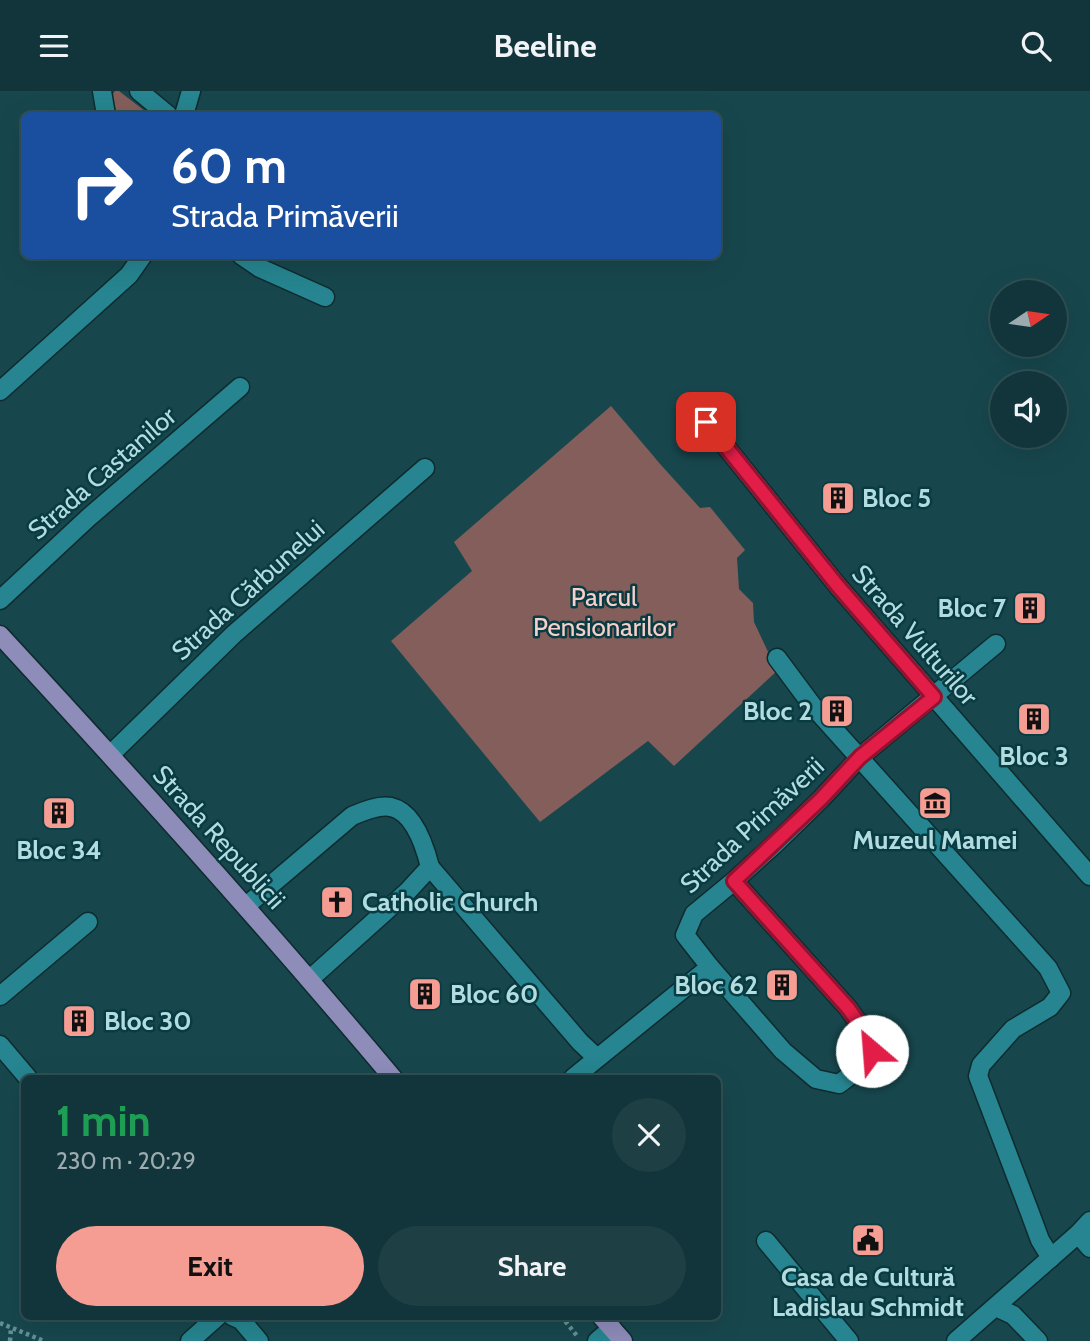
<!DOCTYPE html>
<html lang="en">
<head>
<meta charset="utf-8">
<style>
  body { margin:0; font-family:Cabin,sans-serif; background:#1e4045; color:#f1f3f6; height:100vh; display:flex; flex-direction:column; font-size:26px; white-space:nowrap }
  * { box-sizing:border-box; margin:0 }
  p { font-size:23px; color:#9cabaf }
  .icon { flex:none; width:38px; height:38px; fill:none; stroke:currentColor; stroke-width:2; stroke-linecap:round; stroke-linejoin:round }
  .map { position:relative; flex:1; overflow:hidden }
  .panel { position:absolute; left:21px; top:984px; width:700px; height:245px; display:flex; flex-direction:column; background:#11353a; border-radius:10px; box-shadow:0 7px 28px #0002,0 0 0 2px #305054 }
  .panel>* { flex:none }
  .banner { position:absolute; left:21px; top:21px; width:700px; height:147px; border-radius:10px; box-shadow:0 7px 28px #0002,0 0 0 2px #305054; background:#1a4fa0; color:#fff; overflow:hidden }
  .needle { width:46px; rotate:77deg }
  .controls { position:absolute; left:990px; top:189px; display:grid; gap:14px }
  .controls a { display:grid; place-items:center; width:77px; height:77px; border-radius:50%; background:#11353a; box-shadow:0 7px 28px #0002,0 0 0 2px #305054; font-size:35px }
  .pin { position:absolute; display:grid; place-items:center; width:60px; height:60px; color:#fff; margin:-30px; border-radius:14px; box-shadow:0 4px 10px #0006 }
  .me { position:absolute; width:77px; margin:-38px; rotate:333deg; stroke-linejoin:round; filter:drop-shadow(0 0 5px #0008) }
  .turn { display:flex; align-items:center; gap:24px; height:147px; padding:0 35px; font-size:32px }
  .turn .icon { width:91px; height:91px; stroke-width:2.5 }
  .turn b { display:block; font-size:49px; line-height:60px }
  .round { display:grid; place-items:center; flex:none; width:74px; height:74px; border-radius:37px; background:#1e4045 }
  .overview { display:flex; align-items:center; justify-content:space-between; height:119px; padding:0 35px }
  h1 { font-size:42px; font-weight:700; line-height:52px; color:#1e9e55 }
  .action { display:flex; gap:14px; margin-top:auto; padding:14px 35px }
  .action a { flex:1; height:80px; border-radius:42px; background:#f59c93; color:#111; font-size:28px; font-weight:700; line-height:80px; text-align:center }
  .action a+a { background:#1e4045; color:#f1f3f6 }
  header { display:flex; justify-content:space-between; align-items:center; height:91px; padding:0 35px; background:#11353a; font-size:32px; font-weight:700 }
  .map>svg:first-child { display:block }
  .green { fill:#845e5a }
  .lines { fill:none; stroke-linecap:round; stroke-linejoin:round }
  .minor-casing { stroke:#0e2b2e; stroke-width:21 }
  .major-casing { stroke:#0e2b2e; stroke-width:21 }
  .path { stroke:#649196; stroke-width:4.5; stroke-dasharray:3.5 3.5; stroke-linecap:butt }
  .minor { stroke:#268590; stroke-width:18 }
  .major { stroke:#8e8cb9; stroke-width:18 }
  .route-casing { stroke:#92132f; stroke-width:18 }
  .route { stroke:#e11d48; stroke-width:12 }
  .labels { text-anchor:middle; stroke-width:5; stroke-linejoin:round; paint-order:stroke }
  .street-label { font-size:26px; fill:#b3dce1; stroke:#093c42 }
  .poi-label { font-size:26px; font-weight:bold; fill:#b3dce1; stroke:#093c42; text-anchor:start }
  .park-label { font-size:26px; fill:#f7d0cb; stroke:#093c42 }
</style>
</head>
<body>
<header><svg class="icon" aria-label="menu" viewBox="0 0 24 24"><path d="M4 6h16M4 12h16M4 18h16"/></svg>Beeline<svg class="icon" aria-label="search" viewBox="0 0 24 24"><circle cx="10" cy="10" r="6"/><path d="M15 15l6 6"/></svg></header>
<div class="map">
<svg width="1090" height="1250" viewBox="0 0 1090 1250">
  <rect width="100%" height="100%" fill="#17474d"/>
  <g class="green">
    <path d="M115 0H119L150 24H117L112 4Z"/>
    <path d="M611 315 661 374 700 417 710 416 745 459 737 467 739 498 753 512 754 531 777 580 674 675 648 650 540 731 391 550 472 480 454 451Z"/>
  </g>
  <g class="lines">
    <g class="minor-casing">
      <g id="minor">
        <path d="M102 0 106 24"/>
        <path d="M139 0 168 24"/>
        <path d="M184 24 191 0"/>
        <path d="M241 164 260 177 325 206"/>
        <path d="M0 300 129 184 143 164"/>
        <path d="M706 331 837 494 1090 785"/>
        <path d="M0 509 88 427 240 296"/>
        <path d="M777 567 812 614 1048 877 1061 902 1050 916 1013 938 981 974 978 985 1030 1122 1040 1149 1051 1167"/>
        <path d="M111 663 234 543 425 377"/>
        <path d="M430 776 580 951 597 967"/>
        <path d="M246 815 352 725C364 720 378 714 391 716 414 721 425 756 430 776L407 801 310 888"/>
        <path d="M710 876 783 960 816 988 839 993 865 973 872 960 870 948 848 917 734 790"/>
        <path d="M0 905 88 831"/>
        <path d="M0 954 28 987"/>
        <path d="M573 987 710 876 685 844 694 823 734 790 776 752 821 708 860 666 996 553"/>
        <path d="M1078 1143 1090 1157"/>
        <path d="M766 1150 849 1250"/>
        <path d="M996 1216 1013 1224 1038 1250"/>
        <path d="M232 1225 241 1229 259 1250"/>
        <path d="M190 1250 218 1225"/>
        <path d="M597 1250 612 1237"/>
        <path d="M956 1250 1078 1143 1090 1130"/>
      </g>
    </g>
    <g class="major-casing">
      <g id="major">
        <path d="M0 544C134 689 266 836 393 987"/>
        <path d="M601 1225 623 1250"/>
      </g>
    </g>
    <g class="path">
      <path d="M561 1225 578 1246"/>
      <path d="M0 1232 44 1250"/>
      <path d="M10 1250 11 1237"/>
    </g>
    <use href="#minor" class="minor"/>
    <use href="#major" class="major"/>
  </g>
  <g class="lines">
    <g class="route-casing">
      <path id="route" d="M706 331 837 494 934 606 860 666 821 708 734 790 848 917 870 948 872 960"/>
    </g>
    <use href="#route" class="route"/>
  </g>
  <defs>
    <g id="building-square" transform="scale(1.75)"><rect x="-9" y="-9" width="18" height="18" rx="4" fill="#f59c93" stroke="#093c42"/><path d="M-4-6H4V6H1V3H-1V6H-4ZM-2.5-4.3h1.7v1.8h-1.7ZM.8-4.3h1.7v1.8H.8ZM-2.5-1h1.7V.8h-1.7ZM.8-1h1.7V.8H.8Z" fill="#111"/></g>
    <g id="museum-square" transform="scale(1.75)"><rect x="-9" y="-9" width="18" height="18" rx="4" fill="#f59c93" stroke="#093c42"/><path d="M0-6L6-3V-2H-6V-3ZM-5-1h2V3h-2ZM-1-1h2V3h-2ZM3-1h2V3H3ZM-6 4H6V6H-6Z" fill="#111"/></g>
    <g id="church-square" transform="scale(1.75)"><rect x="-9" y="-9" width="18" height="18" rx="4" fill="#f59c93" stroke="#093c42"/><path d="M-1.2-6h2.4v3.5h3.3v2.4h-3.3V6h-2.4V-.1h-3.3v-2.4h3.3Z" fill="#111"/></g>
    <g id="civic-square" transform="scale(1.75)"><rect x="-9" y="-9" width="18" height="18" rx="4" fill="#f59c93" stroke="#093c42"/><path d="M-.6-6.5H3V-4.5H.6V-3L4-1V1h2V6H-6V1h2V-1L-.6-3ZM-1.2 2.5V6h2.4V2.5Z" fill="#111"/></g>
  </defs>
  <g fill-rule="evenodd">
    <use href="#building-square" x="838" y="407"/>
    <use href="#building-square" x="1030" y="517"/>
    <use href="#building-square" x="837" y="620"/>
    <use href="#building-square" x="1034" y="628"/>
    <use href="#museum-square" x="935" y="712"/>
    <use href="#building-square" x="59" y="722"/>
    <use href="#church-square" x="337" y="811"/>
    <use href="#building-square" x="782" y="894"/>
    <use href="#building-square" x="425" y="903"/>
    <use href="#building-square" x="79" y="930"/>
    <use href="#civic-square" x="868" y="1149"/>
  </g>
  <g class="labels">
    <g class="street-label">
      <text transform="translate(102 382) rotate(-41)" y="9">Strada Castanilor</text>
      <text transform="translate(248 499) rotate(-42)" y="9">Strada Cărbunelui</text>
      <text transform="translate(915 544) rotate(49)" y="9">Strada Vulturilor</text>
      <text transform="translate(752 734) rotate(-43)" y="9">Strada Primăverii</text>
      <text transform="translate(219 746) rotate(48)" y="9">Strada Republicii</text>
    </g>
    <g class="poi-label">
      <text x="862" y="416">Bloc 5</text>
      <text x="1006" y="526" text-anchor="end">Bloc 7</text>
      <text x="812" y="629" text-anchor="end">Bloc 2</text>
      <text x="1034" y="674" text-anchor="middle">Bloc 3</text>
      <text x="935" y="758" text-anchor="middle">Muzeul Mamei</text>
      <text x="59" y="768" text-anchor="middle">Bloc 34</text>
      <text x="362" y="820">Catholic Church</text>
      <text x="758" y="903" text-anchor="end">Bloc 62</text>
      <text x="450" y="912">Bloc 60</text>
      <text x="104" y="939">Bloc 30</text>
      <text x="868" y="1195" text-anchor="middle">Casa de Cultură<tspan x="868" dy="30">Ladislau Schmidt</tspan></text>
    </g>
    <g class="park-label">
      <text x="604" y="515">Parcul<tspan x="604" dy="30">Pensionarilor</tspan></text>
    </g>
  </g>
</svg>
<div class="controls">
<a><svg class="needle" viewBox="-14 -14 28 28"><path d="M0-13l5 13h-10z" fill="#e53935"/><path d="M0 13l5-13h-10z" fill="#9cabaf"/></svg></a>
<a><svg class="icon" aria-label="sound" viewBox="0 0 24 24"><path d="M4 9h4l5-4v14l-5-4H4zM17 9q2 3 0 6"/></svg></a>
</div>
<div class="pin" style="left:706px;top:331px;background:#d93025"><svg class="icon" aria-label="arrive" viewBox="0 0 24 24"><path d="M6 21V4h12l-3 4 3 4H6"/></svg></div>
<svg class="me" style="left:872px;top:960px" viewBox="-20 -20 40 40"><circle r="19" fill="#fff"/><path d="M0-13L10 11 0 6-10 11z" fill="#e11d48"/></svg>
<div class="banner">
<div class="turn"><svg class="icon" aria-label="right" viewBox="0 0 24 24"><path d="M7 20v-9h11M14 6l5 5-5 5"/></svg><div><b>60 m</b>Strada Primăverii</div></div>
</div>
<section class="panel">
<div class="overview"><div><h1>1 min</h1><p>230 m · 20:29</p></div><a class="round"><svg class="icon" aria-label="close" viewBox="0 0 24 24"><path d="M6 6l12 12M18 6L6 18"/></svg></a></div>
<div class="action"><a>Exit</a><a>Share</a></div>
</section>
</div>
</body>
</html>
